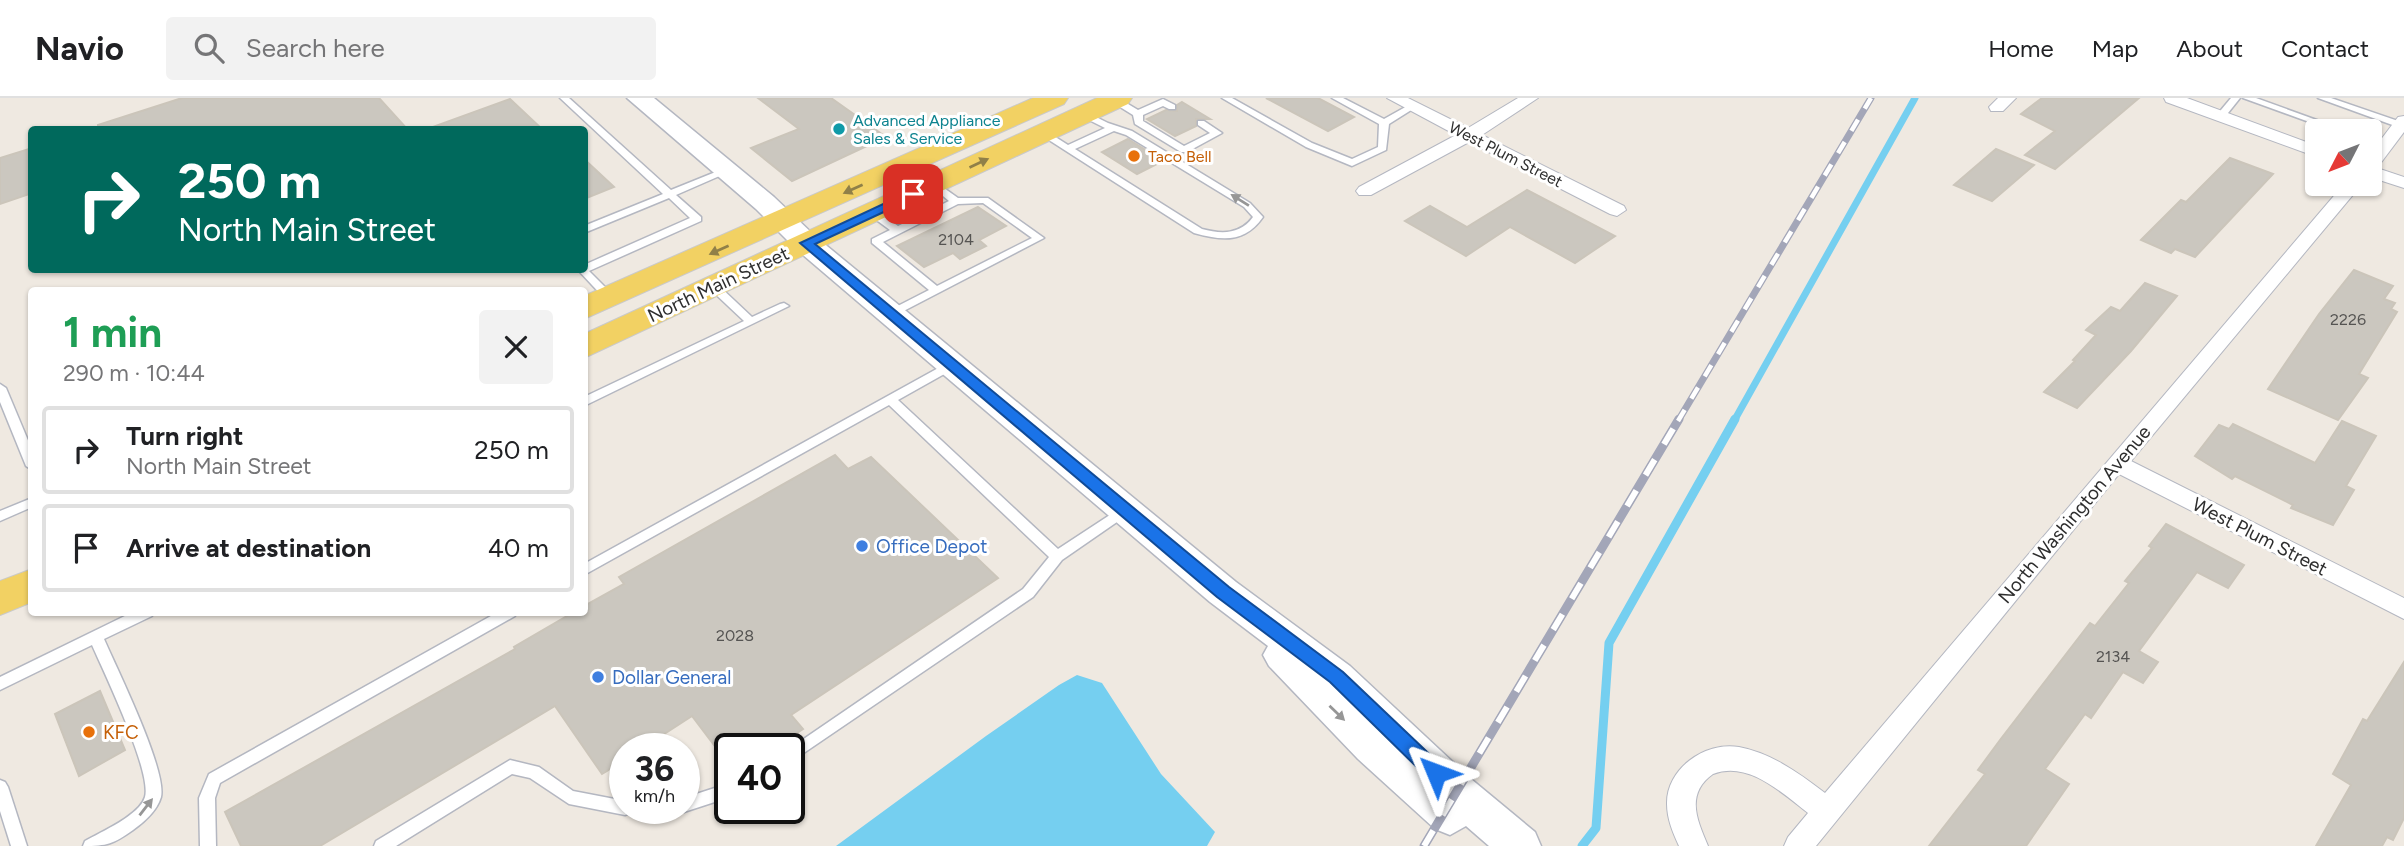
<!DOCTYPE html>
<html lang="en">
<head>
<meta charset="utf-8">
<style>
  body { margin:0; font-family:Figtree,sans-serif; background:#f2f2f2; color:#202124; height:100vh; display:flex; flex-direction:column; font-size:26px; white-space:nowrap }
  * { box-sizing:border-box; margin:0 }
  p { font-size:23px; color:#757577 }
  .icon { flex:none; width:38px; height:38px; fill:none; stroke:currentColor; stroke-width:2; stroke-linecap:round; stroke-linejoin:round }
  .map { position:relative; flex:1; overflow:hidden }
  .sheet { position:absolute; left:28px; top:189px; width:560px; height:329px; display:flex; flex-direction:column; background:#fff; border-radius:7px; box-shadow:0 2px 5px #0004 }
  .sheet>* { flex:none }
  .banner { position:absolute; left:28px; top:28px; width:560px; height:147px; border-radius:7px; box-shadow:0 2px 5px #0004; background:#00695c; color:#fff; overflow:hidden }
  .needle { width:46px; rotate:228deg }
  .buttons { position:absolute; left:2305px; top:21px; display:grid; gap:14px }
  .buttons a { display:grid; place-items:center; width:77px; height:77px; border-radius:7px; background:#fff; box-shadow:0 2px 5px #0004; font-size:35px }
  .speed { position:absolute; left:609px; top:635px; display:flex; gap:14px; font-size:35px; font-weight:700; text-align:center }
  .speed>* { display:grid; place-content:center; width:91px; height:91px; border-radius:50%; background:#fff; box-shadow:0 2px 5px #0004; line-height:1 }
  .speed small { font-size:18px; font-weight:400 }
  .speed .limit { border:4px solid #111; border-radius:10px; background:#fff; color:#111 }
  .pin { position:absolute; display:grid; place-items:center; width:60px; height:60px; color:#fff; margin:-30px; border-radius:14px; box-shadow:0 4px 10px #0006 }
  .me { position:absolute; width:77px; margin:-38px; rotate:314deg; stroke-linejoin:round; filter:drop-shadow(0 0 5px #0008) }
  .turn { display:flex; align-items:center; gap:24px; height:147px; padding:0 35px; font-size:32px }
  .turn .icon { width:91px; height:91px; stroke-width:2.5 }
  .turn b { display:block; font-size:49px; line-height:60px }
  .round { display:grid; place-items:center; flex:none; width:74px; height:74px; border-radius:7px; background:#f2f2f2 }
  .head { display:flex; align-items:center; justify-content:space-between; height:119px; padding:0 35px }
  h1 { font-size:42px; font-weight:700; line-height:52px; color:#1e9e55 }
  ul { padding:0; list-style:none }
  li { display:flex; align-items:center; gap:21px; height:88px; margin:0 14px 10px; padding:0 21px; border:4px solid #e0e0e0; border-radius:7px }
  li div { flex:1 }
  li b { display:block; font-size:26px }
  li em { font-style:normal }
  header { display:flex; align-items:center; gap:42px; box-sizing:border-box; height:98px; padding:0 35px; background:#fff; border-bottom:2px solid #e0e0e0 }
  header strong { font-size:33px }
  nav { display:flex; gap:38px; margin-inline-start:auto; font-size:24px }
  .search { width:490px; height:63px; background:#f2f2f2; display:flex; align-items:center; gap:18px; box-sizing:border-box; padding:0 24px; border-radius:7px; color:#757577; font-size:26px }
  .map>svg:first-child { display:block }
  .water { fill:#75cff0 }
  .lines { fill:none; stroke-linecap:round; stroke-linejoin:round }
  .stream-far1 { stroke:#75cff0; stroke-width:7 }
  .stream { stroke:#75cff0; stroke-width:9 }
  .building { fill:#cbc7bf; stroke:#cbc5ba; stroke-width:2 }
  .lane-casing { stroke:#b4b7c1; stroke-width:3 }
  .street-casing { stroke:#b4b7c1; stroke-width:2 }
  .secondary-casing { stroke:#b4b7c1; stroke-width:3 }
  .primary-casing { stroke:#c9c9c9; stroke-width:2 }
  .lane { fill:#fff; fill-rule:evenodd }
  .street { fill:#fff; fill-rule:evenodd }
  .secondary { fill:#fff; fill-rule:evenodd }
  .primary { fill:#f2d163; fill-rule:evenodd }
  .rail-far1-casing { stroke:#a3a6b8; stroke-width:7 }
  .rail-casing { stroke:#a3a6b8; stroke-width:9 }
  .rail-far1 { stroke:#fff; stroke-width:4.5; stroke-dasharray:13; stroke-linecap:butt }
  .rail { stroke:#fff; stroke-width:6; stroke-dasharray:18; stroke-linecap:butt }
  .oneway { fill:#908048 }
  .oneway2 { fill:#969696 }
  .route { fill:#1a73e8; stroke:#114b97; stroke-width:2 }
  .culture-dot { fill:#0f9aa8; stroke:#fff; stroke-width:2.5 }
  .food-dot { fill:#e8710a; stroke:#fff; stroke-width:2.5 }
  .shop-dot { fill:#3f7fe0; stroke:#fff; stroke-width:2.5 }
  .labels { text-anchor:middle; stroke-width:6; stroke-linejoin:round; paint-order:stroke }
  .far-culture-label { font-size:16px; fill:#0d838f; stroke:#fff; text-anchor:start }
  .far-street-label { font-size:16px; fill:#2e2e2e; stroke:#fff }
  .far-food-label { font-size:16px; fill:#c56008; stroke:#fff; text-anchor:start }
  .number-label { font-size:16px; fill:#555452 }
  .street-label { font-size:19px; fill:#2e2e2e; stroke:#fff }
  .shop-label { font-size:19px; fill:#366cbe; stroke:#fff; text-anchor:start }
  .food-label { font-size:19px; fill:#c56008; stroke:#fff; text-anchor:start }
</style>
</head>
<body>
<header>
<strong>Navio</strong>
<div class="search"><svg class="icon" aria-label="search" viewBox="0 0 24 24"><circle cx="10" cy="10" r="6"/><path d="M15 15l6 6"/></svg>Search here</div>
<nav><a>Home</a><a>Map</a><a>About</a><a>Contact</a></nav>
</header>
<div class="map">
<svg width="2404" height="748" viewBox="0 0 2404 748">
  <rect width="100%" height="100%" fill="#efe9e1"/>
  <path class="water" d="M1077 577 1102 585 1161 676 1215 734 1207 748H836L986 638 1059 587Z"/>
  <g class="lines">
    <path class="stream-far1" d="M1734 323 1915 0"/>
    <path class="stream" d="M1582 748 1596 730 1609 545 1735 321"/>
  </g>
  <g class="building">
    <path d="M182 0H379L408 32H98V27Z"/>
    <path d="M758 0H831L886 39 792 83 751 50 799 31Z"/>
    <path d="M1266 0H1318L1354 19 1328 33Z"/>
    <path d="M2042 0H2139L2055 71 2025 57 2055 33 2021 16Z"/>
    <path d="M510 1 543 32H433V29Z"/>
    <path d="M1182 4 1210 21H1196V28L1175 38 1147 21 1166 12 1177 13V7Z"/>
    <path d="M1128 41 1163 63 1137 76 1102 54Z"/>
    <path d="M32 50V95L0 106V60Z"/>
    <path d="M1996 51 2034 67 1992 103 1954 87Z"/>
    <path d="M2230 60 2273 76 2195 159 2175 151 2171 155 2141 142 2181 102 2186 104Z"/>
    <path d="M584 61 614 89 584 101Z"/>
    <path d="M1527 92 1615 138 1575 165 1510 129 1466 158 1405 123 1430 108 1467 129Z"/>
    <path d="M978 109 1006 128 979 142 986 148 960 161 953 155 924 169 897 148Z"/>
    <path d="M2354 172 2393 188 2384 201 2395 205 2391 211 2397 214 2359 276 2368 280 2338 322 2268 291 2319 216Z"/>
    <path d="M2145 185 2177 198 2131 253 2077 310 2044 294 2075 263 2073 262 2096 237 2086 232 2111 209 2120 213Z"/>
    <path d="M2342 323 2376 338 2346 388 2354 392 2333 427 2291 410 2293 407 2235 378 2232 381 2195 358 2219 327 2229 331 2233 326 2315 365Z"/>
    <path d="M835 357 848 371 871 359 998 480 791 617 803 631 772 651H717L692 618 641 651H625V662L602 676 555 608 320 748H241L225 714 515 551 514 549 574 514H584V508L624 486 619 479Z"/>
    <path d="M2166 426 2244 467 2228 490 2197 474 2139 553 2158 564 2143 585 2123 574 2091 620 2085 616 2045 671 2069 686 2026 748H1929L1985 676 1978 672 2000 642 2090 525 2095 528 2129 485 2125 483 2152 450 2149 448Z"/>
    <path d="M2404 564V720L2393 742 2387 739 2382 748H2316L2351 687 2333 676 2363 621 2367 623Z"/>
    <path d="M100 593 125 652 79 678 55 616Z"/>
  </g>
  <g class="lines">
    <g class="lane-casing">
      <g id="lane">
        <path d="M560 0H569L671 92 723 71 726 70 731 73 676 97 701 119V123L589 173 614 198 615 200 610 203 606 202 578 172H584V167L690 120 669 100 584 135V128L663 96Z"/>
        <path d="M1112 0H1118L1138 12 1163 1 1175 7V11H1169L1163 8 1143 17V23L1184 48 1210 35 1198 27V23H1204L1222 35 1187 54H1181L1135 26 1133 17 1112 4Z"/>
        <path d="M1222 0H1232L1312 45 1352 61 1378 49 1379 26 1332 0H1343L1384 21 1409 7 1412 6 1416 9 1389 26 1386 52 1352 68 1306 49Z"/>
        <path d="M2231 0H2240L2224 20H2218L2216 18Z"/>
        <path d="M2243 0H2256L2347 33H2334Z"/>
        <path d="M2318 0H2331L2404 25V29H2398Z"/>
        <path d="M1084 13 1108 25 1132 33 1250 105 1263 119C1245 145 1223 143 1194 135L1038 35 1040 33H1046L1068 47 1105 30 1081 18 1079 16ZM1114 33 1126 37 1244 109 1253 119C1240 137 1221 136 1202 131L1075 51Z"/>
        <path d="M2370 40 2387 46 2389 48 2384 51 2370 46Z"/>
        <path d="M934 83 958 100H988L1044 140 894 218H886L885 216 886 214 929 192 872 145V141L890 132 867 115 872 112 876 113 898 128 949 103 931 88V84ZM983 105 1032 140 937 188 883 144 958 106Z"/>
        <path d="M714 186 718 187 752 219 780 206 784 205 789 208 584 308V299L744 223 710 191 709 189Z"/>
        <path d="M951 263 957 267 955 270 898 302 1058 451 1122 409H1130L1132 412 1130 415 1062 462 1033 499 789 665V651L1023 491 1049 459 889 307 584 477V466Z"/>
        <path d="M0 286 6 290 32 352V372L26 368 0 304Z"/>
        <path d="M32 400V409L0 423V413Z"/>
        <path d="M133 514H153L152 518 104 541C117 571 167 672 161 699 157 713 144 724 133 732 113 746 108 748 83 748L85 743C101 734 140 717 145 699 152 674 104 574 92 547L0 592V579Z"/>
        <path d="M498 514H516L515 518 220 685 215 700 216 748H200L199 700 209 676Z"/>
        <path d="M510 662 539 669 573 693 625 703V710H632L630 715 625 717 569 706 530 680 512 676 396 748H374L376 743Z"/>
        <path d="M0 682 5 684 8 689 27 748H11L0 713Z"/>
        <path d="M730 685V699L684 714 679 712 684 710V700Z"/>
      </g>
    </g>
    <g class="street-casing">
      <g id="street">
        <path d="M1387 0H1408L1468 30 1518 0H1538L1482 37 1624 108 1626 112 1617 118 1610 116 1469 44 1371 97H1359L1356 93 1359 89 1456 37Z"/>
        <path d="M1998 0H2016L2003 13H1991L1989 9Z"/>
        <path d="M2164 0H2187L2317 48V59L2166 4Z"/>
        <path d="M2404 18V34L2377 70 2404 79V90L2370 79V56L2398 19Z"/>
        <path d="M2344 86H2362L2131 363 2404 500V521L2119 376 1816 748H1784L1788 739 1808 715C1782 695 1748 662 1713 676 1685 696 1697 722 1708 748H1679C1673 735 1667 721 1667 706 1666 671 1705 643 1739 649 1771 655 1799 675 1825 695Z"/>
      </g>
    </g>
    <g class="secondary-casing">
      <path id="secondary" d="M627 0H654L774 99 816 139 1236 484 1350 568 1471 681 1535 734 1541 748H1489L1466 728 1450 737 1435 731 1358 661 1269 568 1263 557 1268 548 1210 504 796 151 756 111Z"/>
    </g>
    <g class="primary-casing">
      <g id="primary">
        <path d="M1033 0H1068L1064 6 584 221V198Z"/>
        <path d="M1097 0H1132L1128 6 584 260V236Z"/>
        <path d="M32 471V504L0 517V483Z"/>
      </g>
    </g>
    <use href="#lane" class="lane"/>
    <use href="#street" class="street"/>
    <use href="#secondary" class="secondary"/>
    <use href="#primary" class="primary"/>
    <g class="rail-far1-casing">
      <path id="rail-far1" d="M1678 323 1871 0"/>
    </g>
    <g class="rail-casing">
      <path id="rail" d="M1424 748 1679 321"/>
    </g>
    <use href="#rail-far1" class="rail-far1"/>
    <use href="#rail" class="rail"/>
  </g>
  <defs><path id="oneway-solid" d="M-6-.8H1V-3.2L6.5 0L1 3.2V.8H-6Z" transform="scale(1.75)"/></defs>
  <g class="oneway">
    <use href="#oneway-solid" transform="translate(979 65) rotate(-25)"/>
    <use href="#oneway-solid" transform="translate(853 91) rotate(156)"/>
    <use href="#oneway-solid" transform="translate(719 152) rotate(156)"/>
  </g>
  <g class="oneway2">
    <use href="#oneway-solid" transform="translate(1240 102) rotate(-148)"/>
    <use href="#oneway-solid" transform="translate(1337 615) rotate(44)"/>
    <use href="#oneway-solid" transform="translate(146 709) rotate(-52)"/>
  </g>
  <path class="route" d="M913 92 918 93V98L815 146 1229 489 1343 574 1443 669 1446 675 1443 681 1436 683 1429 681 1330 584 1217 499 800 145Z"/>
  <circle class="culture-dot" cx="839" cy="31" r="7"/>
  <g class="food-dot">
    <circle cx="1134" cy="58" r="7"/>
    <circle cx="89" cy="634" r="7"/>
  </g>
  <g class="shop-dot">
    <circle cx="862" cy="448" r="7"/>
    <circle cx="598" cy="579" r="7"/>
  </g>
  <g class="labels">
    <g class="far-culture-label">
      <text x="853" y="28">Advanced Appliance<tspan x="853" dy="18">Sales &amp; Service</tspan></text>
    </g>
    <g class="far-street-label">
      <text transform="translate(1506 56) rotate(27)" y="6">West Plum Street</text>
    </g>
    <g class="far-food-label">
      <text x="1148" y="64">Taco Bell</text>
    </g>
    <g class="number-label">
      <text x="956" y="147">2104</text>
      <text x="2348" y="227">2226</text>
      <text x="735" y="543">2028</text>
      <text x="2113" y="564">2134</text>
    </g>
    <g class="street-label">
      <text transform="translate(718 186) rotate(-25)" y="7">North Main Street</text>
      <text transform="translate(2074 416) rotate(-50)" y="7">North Washington Avenue</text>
      <text transform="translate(2260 438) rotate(27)" y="7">West Plum Street</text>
    </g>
    <g class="shop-label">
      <text x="876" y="455">Office Depot</text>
      <text x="612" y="586">Dollar General</text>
    </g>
    <g class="food-label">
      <text x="103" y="641">KFC</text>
    </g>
  </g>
</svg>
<div class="buttons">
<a><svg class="needle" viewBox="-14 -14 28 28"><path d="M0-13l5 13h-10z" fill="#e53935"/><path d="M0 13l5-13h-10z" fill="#757577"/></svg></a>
</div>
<div class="speed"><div>36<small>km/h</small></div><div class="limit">40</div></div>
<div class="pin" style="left:913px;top:96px;background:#d93025"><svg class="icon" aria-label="arrive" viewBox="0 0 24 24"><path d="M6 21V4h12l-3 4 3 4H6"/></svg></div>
<svg class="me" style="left:1436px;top:675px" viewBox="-20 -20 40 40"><path d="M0-17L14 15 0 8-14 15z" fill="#1a73e8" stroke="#fff" stroke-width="4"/></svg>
<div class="banner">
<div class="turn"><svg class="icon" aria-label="right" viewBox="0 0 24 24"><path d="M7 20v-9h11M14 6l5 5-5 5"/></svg><div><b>250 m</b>North Main Street</div></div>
</div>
<section class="sheet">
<div class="head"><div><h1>1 min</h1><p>290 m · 10:44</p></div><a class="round"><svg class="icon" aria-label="close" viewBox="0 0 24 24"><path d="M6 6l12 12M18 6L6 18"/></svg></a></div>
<ul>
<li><svg class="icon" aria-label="right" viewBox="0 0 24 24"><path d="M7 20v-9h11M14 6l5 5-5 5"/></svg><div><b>Turn right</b><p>North Main Street</p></div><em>250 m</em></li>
<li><svg class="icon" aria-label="arrive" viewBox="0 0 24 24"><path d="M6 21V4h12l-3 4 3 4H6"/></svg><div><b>Arrive at destination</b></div><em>40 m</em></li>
</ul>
</section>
</div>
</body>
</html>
